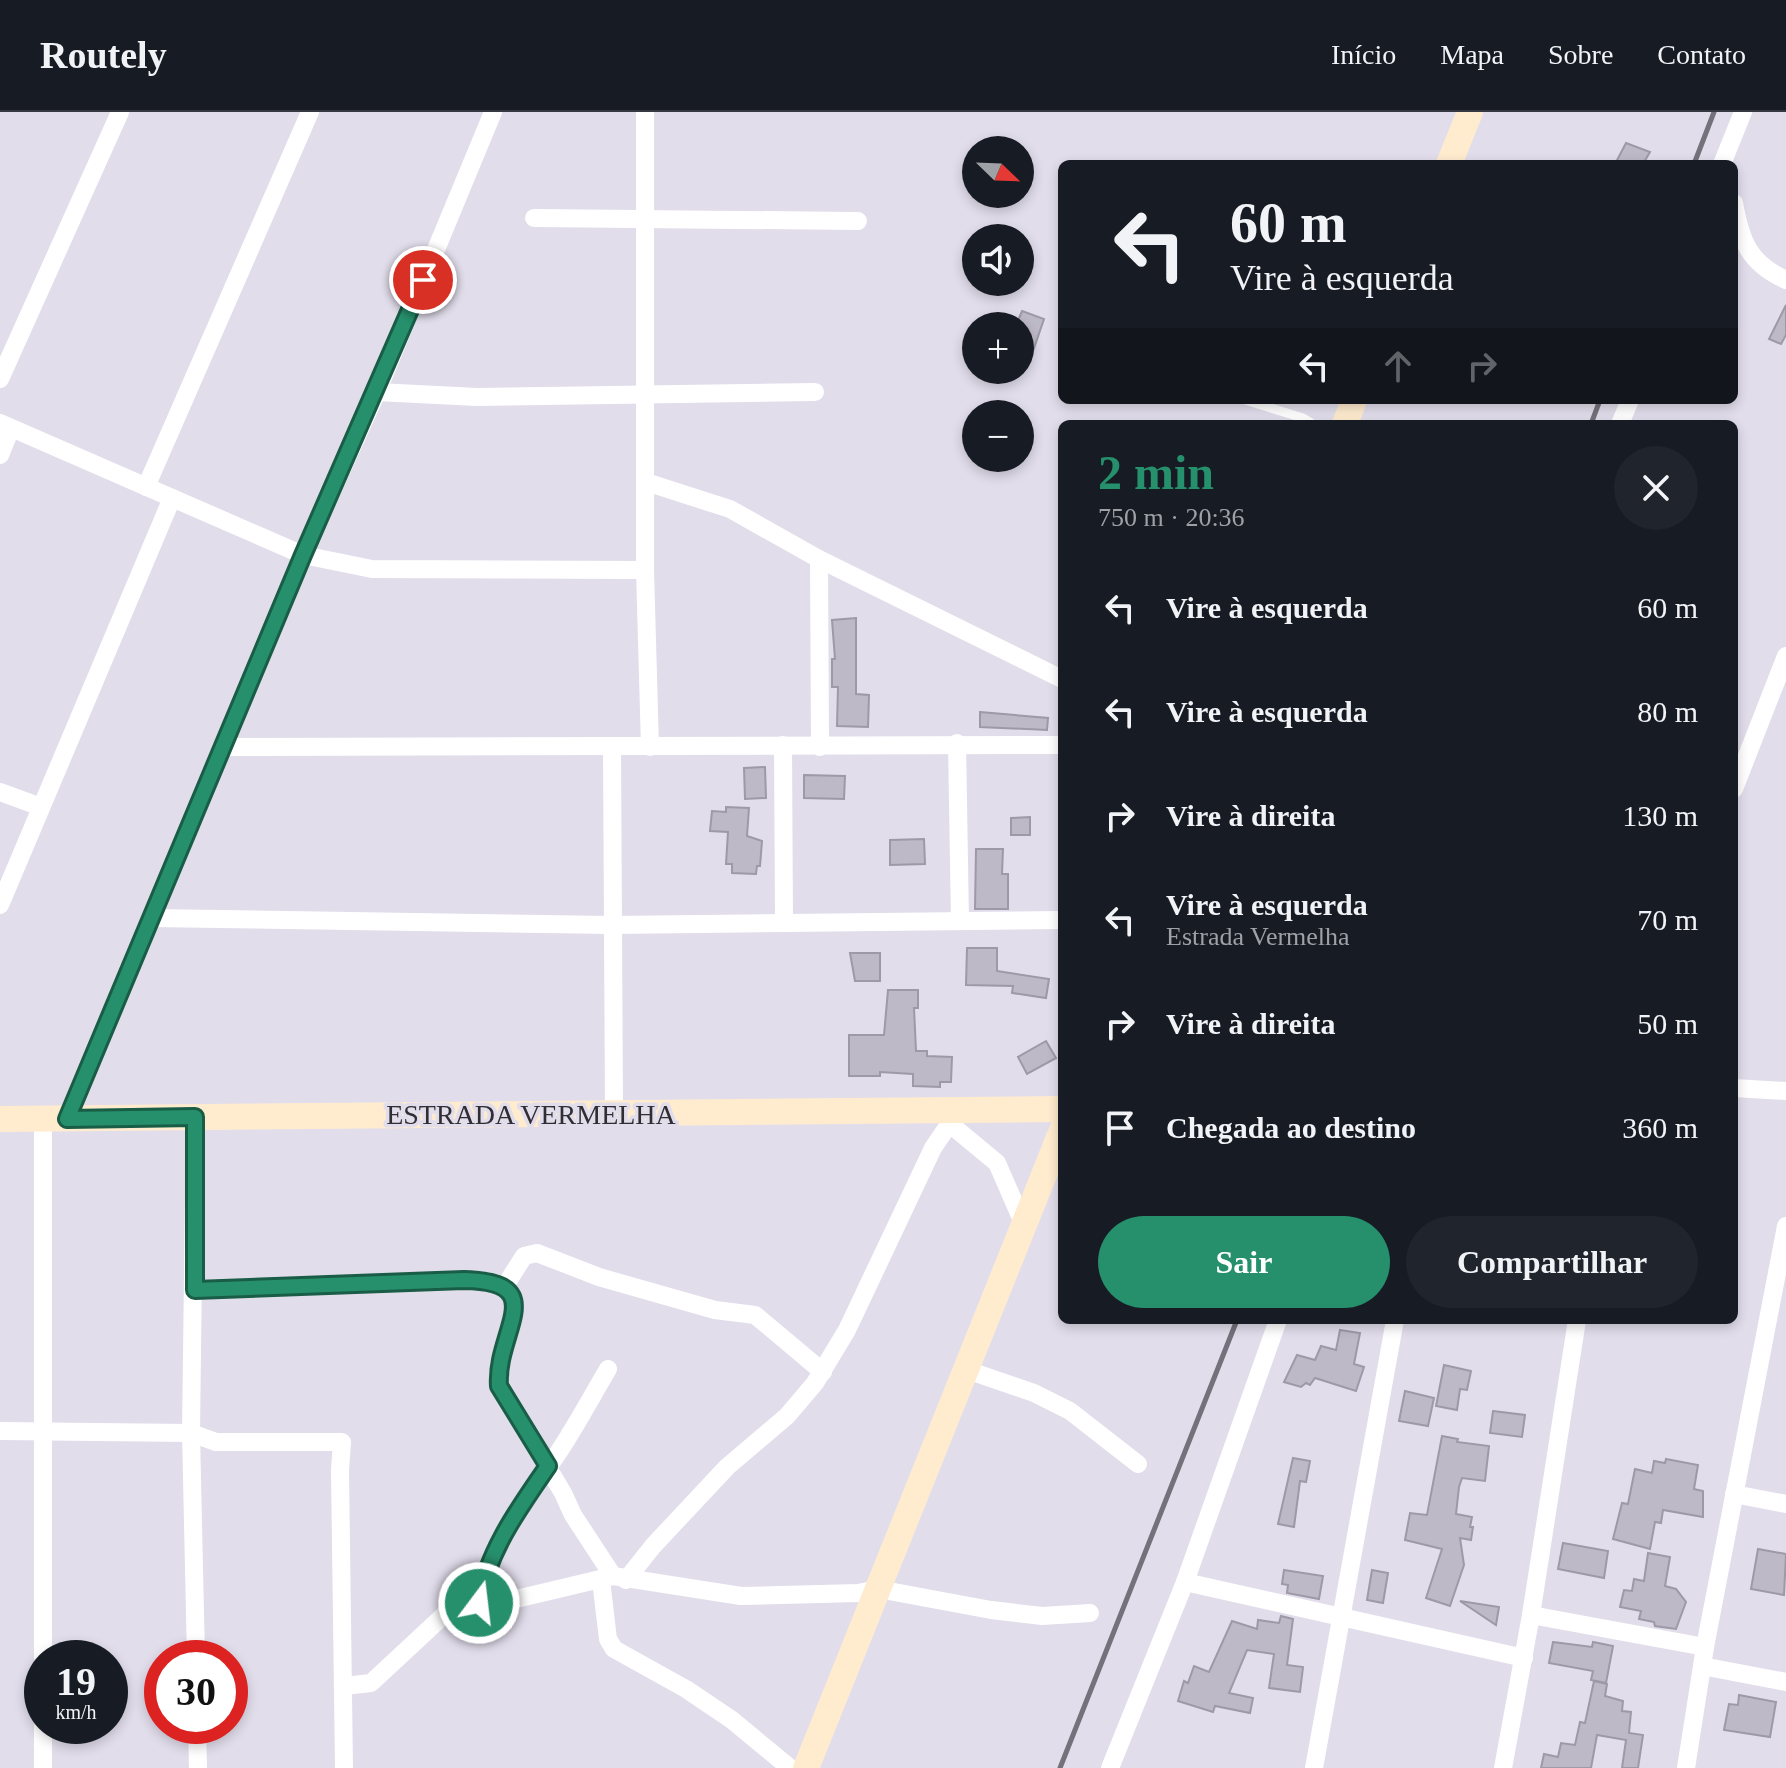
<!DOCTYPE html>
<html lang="pt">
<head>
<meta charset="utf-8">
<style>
  body { margin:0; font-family:"Times New Roman",serif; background:#20242c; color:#f1f3f6; height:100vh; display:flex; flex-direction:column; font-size:30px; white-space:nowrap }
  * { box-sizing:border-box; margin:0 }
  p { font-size:26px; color:#9ea1a6 }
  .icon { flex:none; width:44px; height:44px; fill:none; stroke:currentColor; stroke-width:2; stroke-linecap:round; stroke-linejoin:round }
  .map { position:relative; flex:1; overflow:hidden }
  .panel { position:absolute; left:1058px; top:308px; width:680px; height:904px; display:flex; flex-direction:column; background:#171b24; border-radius:12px; box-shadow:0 4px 12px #0003 }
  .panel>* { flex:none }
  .top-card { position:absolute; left:1058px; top:48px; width:680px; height:244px; border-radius:12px; box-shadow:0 4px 12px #0003; background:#171b24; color:#f1f3f6; overflow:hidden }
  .needle { width:52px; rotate:113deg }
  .buttons { position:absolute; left:962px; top:24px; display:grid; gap:16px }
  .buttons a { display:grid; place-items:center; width:72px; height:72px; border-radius:50%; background:#171b24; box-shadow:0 4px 12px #0003; font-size:40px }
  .speed { position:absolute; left:24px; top:1528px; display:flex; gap:16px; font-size:40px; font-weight:700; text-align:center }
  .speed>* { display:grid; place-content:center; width:104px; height:104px; border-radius:50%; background:#171b24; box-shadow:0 4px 12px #0003; line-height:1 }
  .speed small { font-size:20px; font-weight:400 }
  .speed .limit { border:12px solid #d22; background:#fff; color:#111 }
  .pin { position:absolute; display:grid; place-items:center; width:68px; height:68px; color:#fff; margin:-34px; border:4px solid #fff; border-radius:50%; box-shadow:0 2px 8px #0007 }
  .me { position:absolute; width:88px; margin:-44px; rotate:15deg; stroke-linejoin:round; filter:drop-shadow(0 0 6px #0008) }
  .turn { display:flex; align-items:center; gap:28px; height:168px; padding:0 40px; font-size:36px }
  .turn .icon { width:104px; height:104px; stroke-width:2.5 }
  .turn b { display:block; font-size:56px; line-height:68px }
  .lanes { display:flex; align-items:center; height:76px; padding:0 40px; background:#0003; justify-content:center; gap:40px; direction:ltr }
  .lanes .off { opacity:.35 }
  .round { display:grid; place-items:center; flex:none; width:84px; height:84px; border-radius:42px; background:#20242c }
  .overview { display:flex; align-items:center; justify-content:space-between; height:136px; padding:0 40px }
  h1 { font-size:48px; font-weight:600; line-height:60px; color:#268f6c }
  .button { display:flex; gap:16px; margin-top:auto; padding:16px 40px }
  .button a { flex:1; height:92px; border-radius:48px; background:#268f6c; color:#fff; font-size:32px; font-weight:600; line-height:92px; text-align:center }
  .button a+a { background:#20242c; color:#f1f3f6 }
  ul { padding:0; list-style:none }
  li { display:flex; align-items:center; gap:24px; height:104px; padding:0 40px }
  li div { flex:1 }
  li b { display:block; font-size:30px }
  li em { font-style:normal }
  header { display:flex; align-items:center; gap:48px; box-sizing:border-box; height:112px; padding:0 40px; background:#171b24; border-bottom:2px solid #363941 }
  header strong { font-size:38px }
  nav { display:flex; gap:44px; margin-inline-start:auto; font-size:28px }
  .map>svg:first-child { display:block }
  .building { fill:#beb9c6; stroke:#9e99a6; stroke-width:2 }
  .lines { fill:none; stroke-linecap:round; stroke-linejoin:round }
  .lane { stroke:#fff; stroke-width:9 }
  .street { stroke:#fff; stroke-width:18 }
  .secondary { stroke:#ffeccf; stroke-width:26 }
  .rail { stroke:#74717a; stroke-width:5 }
  .route-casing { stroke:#195d46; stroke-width:20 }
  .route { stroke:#268f6c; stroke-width:14 }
  .labels { text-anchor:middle; stroke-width:7; stroke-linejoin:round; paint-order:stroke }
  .street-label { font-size:28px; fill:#302e33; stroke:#e2ddeb }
</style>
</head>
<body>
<header>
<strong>Routely</strong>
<nav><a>Início</a><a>Mapa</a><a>Sobre</a><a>Contato</a></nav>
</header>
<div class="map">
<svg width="1786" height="1656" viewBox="0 0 1786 1656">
  <rect width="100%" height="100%" fill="#e2ddeb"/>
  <g class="building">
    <path d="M1626 31 1650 40 1643 52H1615Z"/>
    <path d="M1786 193V223L1781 232 1769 227Z"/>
    <path d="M1022 199 1044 207 1031 245 1020 241V212L1017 211Z"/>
    <path d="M856 506V582L869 583 868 615 837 614 838 575H832V547H835L832 508Z"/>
    <path d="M980 600 1048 606 1047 618 980 615Z"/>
    <path d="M765 655 766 686 745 687 744 656Z"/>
    <path d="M804 663 845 664 844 687 804 686Z"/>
    <path d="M726 695 749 696 747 724 762 729 760 754H757L756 762 732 761V752H726L728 720 710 719 712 699 726 700Z"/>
    <path d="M1030 705V723H1011V706Z"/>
    <path d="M924 727 925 752 890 753V728Z"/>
    <path d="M976 737H1003L1002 762H1008V797H975Z"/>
    <path d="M967 836H997V859L1049 867 1046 886 1012 881 1013 874 966 873Z"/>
    <path d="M850 841H880V869H855Z"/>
    <path d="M888 878H918V896H914L916 939H927V944L952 945 951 970H940V975L913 974V962L880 960V964H849V923H884Z"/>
    <path d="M1046 929 1056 946 1027 962 1018 945Z"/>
    <path d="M1340 1218 1360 1221 1354 1252 1364 1255 1356 1279 1315 1266 1310 1273 1306 1271 1301 1275 1284 1270 1297 1243 1315 1248 1321 1234 1336 1238Z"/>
    <path d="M1444 1253 1471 1259 1467 1278 1460 1277 1457 1298 1436 1294Z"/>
    <path d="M1405 1279 1434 1286 1428 1314 1399 1309Z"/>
    <path d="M1493 1299 1525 1303 1522 1325 1490 1321Z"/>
    <path d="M1442 1324 1458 1327 1457 1330 1489 1334 1485 1369 1462 1366 1459 1375 1456 1402 1472 1405 1470 1415H1473L1471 1428 1460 1426 1464 1453 1450 1494 1426 1486 1442 1437 1405 1428 1410 1401 1427 1403Z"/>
    <path d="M1293 1346 1310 1349 1306 1370 1300 1369 1294 1415 1278 1412Z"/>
    <path d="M1666 1347 1698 1353 1694 1377 1703 1379V1405L1663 1398 1661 1411 1655 1410 1650 1437 1613 1427 1622 1391 1628 1392 1635 1357 1652 1361 1654 1349 1665 1351Z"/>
    <path d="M1563 1431 1608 1439 1604 1466 1558 1457Z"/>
    <path d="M1758 1437 1786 1442 1784 1483 1751 1477Z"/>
    <path d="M1648 1441 1670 1445 1665 1474 1676 1477 1686 1490 1676 1517 1655 1514 1654 1510 1639 1507 1641 1499 1620 1495 1624 1478 1632 1479 1634 1467 1644 1469Z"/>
    <path d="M1284 1458 1323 1464 1319 1487 1287 1481 1288 1473 1282 1472Z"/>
    <path d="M1372 1458 1388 1461 1383 1491 1367 1488Z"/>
    <path d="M1460 1489 1499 1495 1496 1513Z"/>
    <path d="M1281 1504 1293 1507 1287 1553 1303 1555 1300 1580 1269 1576 1274 1542 1247 1538 1229 1581 1253 1586 1250 1601 1215 1594 1213 1600 1178 1589 1184 1569 1188 1571 1194 1554 1209 1560 1232 1509 1257 1517 1258 1508 1279 1511Z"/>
    <path d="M1553 1530 1592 1535 1593 1530 1613 1534 1606 1571 1591 1568 1593 1559 1549 1551Z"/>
    <path d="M1594 1569 1607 1572 1605 1584 1623 1589 1622 1599 1631 1600 1629 1621 1643 1623 1638 1656H1622L1626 1628 1597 1623 1591 1656H1541L1544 1642 1558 1645 1561 1631 1575 1633 1580 1610 1585 1611Z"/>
    <path d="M1739 1583 1776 1590 1770 1625 1724 1618 1729 1592 1738 1593Z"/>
  </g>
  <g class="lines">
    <path class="lane" d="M1245 288 1303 306 1313 312"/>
    <g class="street">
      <path d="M645 0V458L650 635"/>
      <path d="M1722 52 1743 0"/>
      <path d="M1734 91C1741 130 1749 151 1786 168"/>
      <path d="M534 106 858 109"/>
      <path d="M0 267 120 0"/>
      <path d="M377 280 477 285 815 280"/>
      <path d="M0 311 303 443 372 457 645 458"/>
      <path d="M1620 312 1630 288"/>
      <path d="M0 343 11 316"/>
      <path d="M646 370 730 397 819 447 1062 567"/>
      <path d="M146 375 310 0"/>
      <path d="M819 447 820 635"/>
      <path d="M957 631 960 809"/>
      <path d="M783 633 784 809"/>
      <path d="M223 635 1062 633"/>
      <path d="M612 635 614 1002"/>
      <path d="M1734 677 1786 544"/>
      <path d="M0 680 41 695"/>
      <path d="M0 793 172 386"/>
      <path d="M151 806 611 813 1062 808"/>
      <path d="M1734 976 1786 979"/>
      <path d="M195 1005 191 1321 196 1546"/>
      <path d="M43 1007V1546"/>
      <path d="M67 1007 303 443 377 280 493 0"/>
      <path d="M950 1012 997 1051 1024 1113"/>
      <path d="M505 1174 524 1144 537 1141 599 1165 715 1198 755 1203 823 1260"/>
      <path d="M195 1178 464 1168C487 1168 509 1167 515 1194L498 1261 499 1274 563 1381 573 1403 613 1464"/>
      <path d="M967 1258 1034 1281 1070 1299 1138 1352"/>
      <path d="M0 1319 191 1321 216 1330H342L340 1358 344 1656"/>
      <path d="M1734 1382 1786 1392"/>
      <path d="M601 1468 608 1527 614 1537 686 1577 732 1608 790 1656"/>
      <path d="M626 1468 653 1434 727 1355 787 1304 815 1271 847 1218 933 1036 958 999"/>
      <path d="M1185 1470 1524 1546"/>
      <path d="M479 1491C488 1433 528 1386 560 1338 577 1312 592 1284 608 1257"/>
      <path d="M1531 1503 1705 1535"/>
      <path d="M1702 1554 1786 1570"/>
      <path d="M344 1574 371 1571 444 1503 479 1491 512 1488 613 1464 741 1484 858 1481 878 1477 991 1498 1042 1504 1090 1501"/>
      <path d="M197 1614 198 1656"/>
      <path d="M43 1656V1614"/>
      <path d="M1110 1656 1185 1470 1278 1208"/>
      <path d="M1314 1656 1395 1208"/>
      <path d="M1503 1656 1531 1503 1577 1208"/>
      <path d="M1686 1656 1705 1535 1786 1114"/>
    </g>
    <g class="secondary">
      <path d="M1449 52 1470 0"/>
      <path d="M1345 312 1354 288"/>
      <path d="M0 1007 1062 997"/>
      <path d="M806 1656 1062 1018"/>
    </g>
    <g class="rail">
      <path d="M1694 52 1714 0"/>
      <path d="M1591 312 1600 288"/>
      <path d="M1060 1656 1237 1208"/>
    </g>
  </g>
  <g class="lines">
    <g class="route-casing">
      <path id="route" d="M423 168 303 443 67 1007 195 1005V1178L464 1168C553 1170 495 1219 499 1274L548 1354C519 1396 487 1440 479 1491"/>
    </g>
    <use href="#route" class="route"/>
  </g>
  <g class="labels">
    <g class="street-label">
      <text x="531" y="1012">ESTRADA VERMELHA</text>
    </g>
  </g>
</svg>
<div class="buttons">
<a><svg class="needle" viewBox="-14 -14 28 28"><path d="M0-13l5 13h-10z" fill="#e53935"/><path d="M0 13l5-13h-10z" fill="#9ea1a6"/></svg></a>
<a><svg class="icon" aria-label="sound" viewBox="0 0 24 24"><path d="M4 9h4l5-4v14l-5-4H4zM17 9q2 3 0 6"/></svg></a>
<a>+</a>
<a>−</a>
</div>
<div class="speed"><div>19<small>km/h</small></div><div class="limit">30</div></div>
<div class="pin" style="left:423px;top:168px;background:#d93025"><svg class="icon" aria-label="arrive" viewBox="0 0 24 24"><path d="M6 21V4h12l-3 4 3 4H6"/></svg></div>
<svg class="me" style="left:479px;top:1491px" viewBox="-20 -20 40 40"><circle r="17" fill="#268f6c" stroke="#fff" stroke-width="3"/><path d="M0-11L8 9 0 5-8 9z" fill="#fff"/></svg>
<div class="top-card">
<div class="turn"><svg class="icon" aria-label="left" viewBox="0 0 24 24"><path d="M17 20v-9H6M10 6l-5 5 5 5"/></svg><div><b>60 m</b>Vire à esquerda</div></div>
<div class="lanes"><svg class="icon" aria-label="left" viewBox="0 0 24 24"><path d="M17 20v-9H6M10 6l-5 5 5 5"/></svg><svg class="icon off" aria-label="ahead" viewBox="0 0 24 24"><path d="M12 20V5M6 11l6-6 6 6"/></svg><svg class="icon off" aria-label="right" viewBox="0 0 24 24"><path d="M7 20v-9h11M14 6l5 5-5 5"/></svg></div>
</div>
<section class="panel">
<div class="overview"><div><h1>2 min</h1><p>750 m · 20:36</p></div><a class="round"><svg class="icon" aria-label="close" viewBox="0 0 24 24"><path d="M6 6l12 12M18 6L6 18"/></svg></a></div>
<ul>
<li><svg class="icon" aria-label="left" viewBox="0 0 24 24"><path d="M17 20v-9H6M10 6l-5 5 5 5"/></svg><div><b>Vire à esquerda</b></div><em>60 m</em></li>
<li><svg class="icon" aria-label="left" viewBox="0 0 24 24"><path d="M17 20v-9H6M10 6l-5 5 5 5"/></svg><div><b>Vire à esquerda</b></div><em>80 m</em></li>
<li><svg class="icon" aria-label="right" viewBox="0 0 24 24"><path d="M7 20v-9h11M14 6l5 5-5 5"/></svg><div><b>Vire à direita</b></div><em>130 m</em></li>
<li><svg class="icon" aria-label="left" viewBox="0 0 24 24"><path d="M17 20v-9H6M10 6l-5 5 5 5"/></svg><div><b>Vire à esquerda</b><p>Estrada Vermelha</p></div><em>70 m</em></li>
<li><svg class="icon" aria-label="right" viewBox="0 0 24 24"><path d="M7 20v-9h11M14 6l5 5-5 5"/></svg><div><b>Vire à direita</b></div><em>50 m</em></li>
<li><svg class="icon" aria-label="arrive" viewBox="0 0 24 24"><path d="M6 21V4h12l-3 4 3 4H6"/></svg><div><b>Chegada ao destino</b></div><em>360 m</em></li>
</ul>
<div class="button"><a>Sair</a><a>Compartilhar</a></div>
</section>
</div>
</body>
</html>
